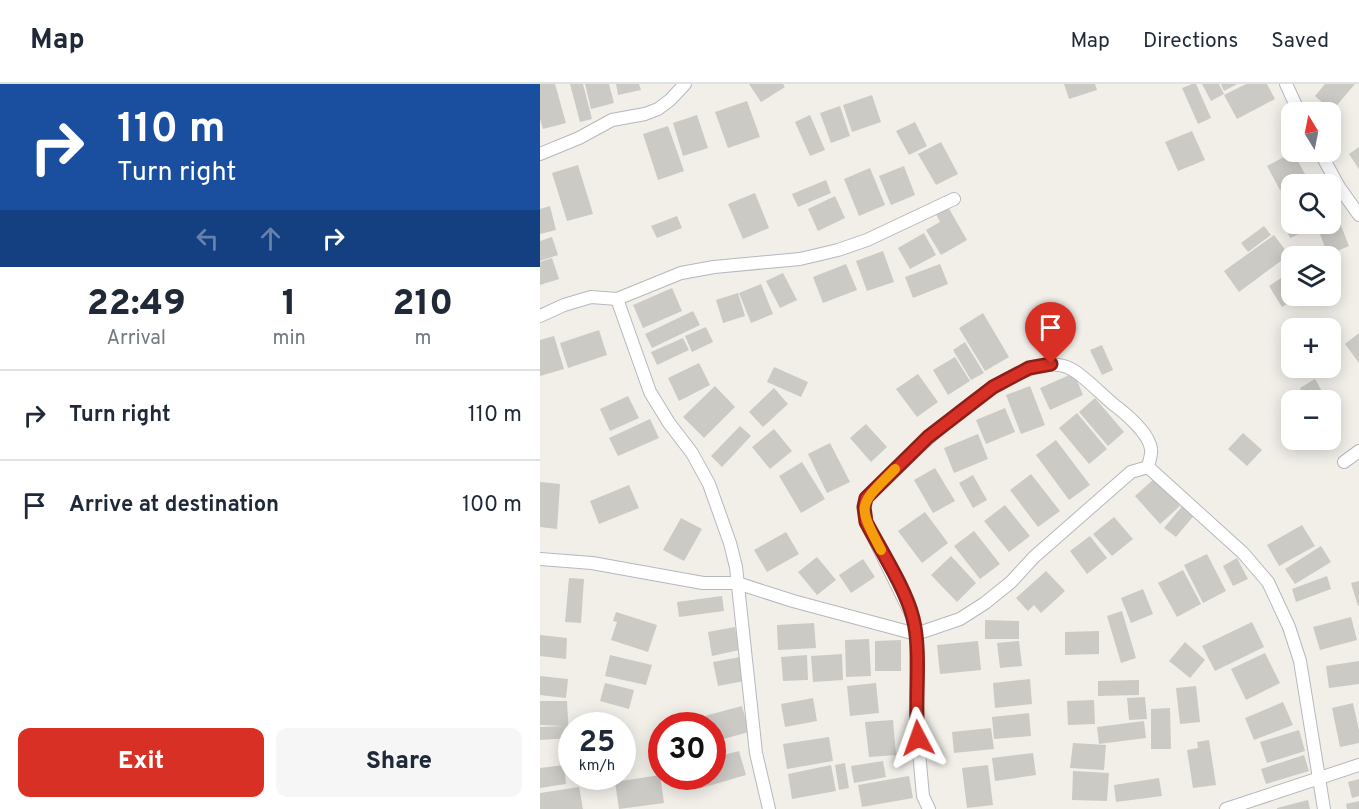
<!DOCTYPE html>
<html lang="en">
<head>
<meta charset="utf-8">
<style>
  body { margin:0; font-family:Overpass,sans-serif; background:#f6f6f7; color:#1f2937; height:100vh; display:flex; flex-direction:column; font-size:22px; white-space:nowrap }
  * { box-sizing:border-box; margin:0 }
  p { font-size:20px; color:#747a83 }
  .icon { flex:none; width:33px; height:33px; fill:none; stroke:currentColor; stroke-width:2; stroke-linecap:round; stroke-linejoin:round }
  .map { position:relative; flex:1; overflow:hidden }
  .sheet { display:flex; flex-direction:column; background:#fff; width:540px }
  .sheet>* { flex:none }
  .top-card { background:#1a4fa0; color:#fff; overflow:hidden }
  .needle { width:39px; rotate:350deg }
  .buttons { position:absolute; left:741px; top:18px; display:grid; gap:12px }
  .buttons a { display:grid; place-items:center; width:60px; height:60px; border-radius:12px; background:#fff; box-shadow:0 3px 15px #0003; font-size:30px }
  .speed { position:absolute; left:18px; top:628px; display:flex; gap:12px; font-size:30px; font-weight:700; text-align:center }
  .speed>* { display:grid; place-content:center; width:78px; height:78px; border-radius:50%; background:#fff; box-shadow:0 3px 15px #0003; line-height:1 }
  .speed small { font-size:15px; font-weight:400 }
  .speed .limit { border:9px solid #d22; background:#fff; color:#111 }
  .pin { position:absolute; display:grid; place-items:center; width:51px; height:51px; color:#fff; margin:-62px -26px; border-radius:50% 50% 50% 0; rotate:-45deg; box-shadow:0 0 6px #0007 }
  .pin .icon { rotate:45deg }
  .me { position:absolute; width:66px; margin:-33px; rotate:356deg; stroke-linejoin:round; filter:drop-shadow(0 0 4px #0008) }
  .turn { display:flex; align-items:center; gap:21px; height:126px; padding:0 18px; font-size:27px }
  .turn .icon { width:78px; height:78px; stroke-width:2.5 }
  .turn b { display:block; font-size:42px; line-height:51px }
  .lanes { display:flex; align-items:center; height:57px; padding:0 18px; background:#0003; justify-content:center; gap:30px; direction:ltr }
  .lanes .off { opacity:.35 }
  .eta { display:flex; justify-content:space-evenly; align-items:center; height:102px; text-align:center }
  .eta b { font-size:36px; font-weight:800; line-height:42px }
  .cta { display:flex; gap:12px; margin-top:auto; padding:12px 18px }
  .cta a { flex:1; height:69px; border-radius:12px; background:#d93025; color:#fff; font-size:24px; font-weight:800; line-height:69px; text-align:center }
  .cta a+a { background:#f6f6f7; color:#1f2937 }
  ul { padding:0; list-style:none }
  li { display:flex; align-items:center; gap:18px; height:90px; padding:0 18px; border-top:2px solid #e0e1e3 }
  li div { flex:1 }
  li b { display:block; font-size:22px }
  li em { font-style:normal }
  header { display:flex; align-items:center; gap:36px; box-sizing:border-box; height:84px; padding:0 30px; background:#fff; border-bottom:2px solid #e0e1e3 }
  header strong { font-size:28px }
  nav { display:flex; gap:33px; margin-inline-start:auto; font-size:21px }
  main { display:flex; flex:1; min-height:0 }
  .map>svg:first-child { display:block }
  .building { fill:#cccac5 }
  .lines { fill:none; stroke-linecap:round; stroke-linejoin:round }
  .street-casing { stroke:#b5b8bc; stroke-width:14 }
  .street { stroke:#fff; stroke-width:12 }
  .route-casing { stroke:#8d1f18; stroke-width:15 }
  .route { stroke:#d93025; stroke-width:10 }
  .slow { stroke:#f59e0b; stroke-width:10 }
</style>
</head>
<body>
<header>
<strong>Map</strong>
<nav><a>Map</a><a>Directions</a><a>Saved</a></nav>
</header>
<main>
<section class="sheet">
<div class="top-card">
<div class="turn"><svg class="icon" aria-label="right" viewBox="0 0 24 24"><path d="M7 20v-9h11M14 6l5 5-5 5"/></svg><div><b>110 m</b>Turn right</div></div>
<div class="lanes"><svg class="icon off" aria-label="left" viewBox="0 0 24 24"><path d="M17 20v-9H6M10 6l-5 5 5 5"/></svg><svg class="icon off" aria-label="ahead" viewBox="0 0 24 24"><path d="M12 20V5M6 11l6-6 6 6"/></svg><svg class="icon" aria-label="right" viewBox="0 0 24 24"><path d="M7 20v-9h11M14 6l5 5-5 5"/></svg></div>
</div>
<div class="eta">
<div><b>22:49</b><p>Arrival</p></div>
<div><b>1</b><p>min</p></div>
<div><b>210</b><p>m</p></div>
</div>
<ul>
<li><svg class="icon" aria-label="right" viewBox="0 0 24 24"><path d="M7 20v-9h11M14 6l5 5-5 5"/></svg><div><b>Turn right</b></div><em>110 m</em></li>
<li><svg class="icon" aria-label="arrive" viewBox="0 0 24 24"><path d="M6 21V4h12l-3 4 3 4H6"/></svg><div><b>Arrive at destination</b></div><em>100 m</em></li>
</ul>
<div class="cta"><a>Exit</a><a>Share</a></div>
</section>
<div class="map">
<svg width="819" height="725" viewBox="0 0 819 725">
  <rect width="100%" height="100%" fill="#f1efe8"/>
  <g class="building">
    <path d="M0 0H15L26 39 3 45 0 35Z"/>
    <path d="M30 0H43L52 35 40 38Z"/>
    <path d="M45 0H69L74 19 51 25Z"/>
    <path d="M76 0H99L101 6 78 11Z"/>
    <path d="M209 0H243L245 3 221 18Z"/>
    <path d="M524 0H555L557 6 529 15Z"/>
    <path d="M652 0H656L671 34 658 40 642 4Z"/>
    <path d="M662 0H679L684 10 671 17Z"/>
    <path d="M681 0H697L684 7Z"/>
    <path d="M706 0H727L735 15 697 35 684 11Z"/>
    <path d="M785 0H815L792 27 775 12Z"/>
    <path d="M332 11 341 38 312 48 303 21Z"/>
    <path d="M207 17 220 53 188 64 175 28Z"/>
    <path d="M300 22 310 52 291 59 280 29Z"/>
    <path d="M157 31 168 64 143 72 133 39Z"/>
    <path d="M270 31 285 66 270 72 255 38Z"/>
    <path d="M375 38 387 62 369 71 356 47Z"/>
    <path d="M128 42 144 87 118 96 103 50Z"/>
    <path d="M652 47 665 76 638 87 625 58Z"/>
    <path d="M401 58 418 90 396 101 378 70Z"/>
    <path d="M819 63V85L809 70Z"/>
    <path d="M753 68 766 92 740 106 727 82Z"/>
    <path d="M38 81 53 130 27 137 12 89Z"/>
    <path d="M364 82 375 111 351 121 339 92Z"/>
    <path d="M330 84 345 121 319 132 304 95Z"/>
    <path d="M286 96 291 109 258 123 252 110Z"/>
    <path d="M215 109 229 144 203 155 188 120Z"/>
    <path d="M295 112 305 134 278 147 268 125Z"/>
    <path d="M10 122 16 146 0 150V125Z"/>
    <path d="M408 123 427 156 401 171 386 146 400 138 396 130Z"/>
    <path d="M752 130V140H781L750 154 743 138 748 136 746 133Z"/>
    <path d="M137 132 142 144 117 154 111 142Z"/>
    <path d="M800 139 809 162 788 171 779 148Z"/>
    <path d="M724 142 731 151 708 168 701 159Z"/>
    <path d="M384 149 396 171 370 185 358 164Z"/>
    <path d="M734 151 749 171 699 208 684 187Z"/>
    <path d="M12 153 18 171 0 177V157Z"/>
    <path d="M343 167 354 198 327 207 316 177Z"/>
    <path d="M12 174 19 195 0 201V178Z"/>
    <path d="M306 180 317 206 283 219 273 193Z"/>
    <path d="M400 180 408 200 373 214 365 193Z"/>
    <path d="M752 187V212H759L742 223 729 202Z"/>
    <path d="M243 189 257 216 240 224 226 197Z"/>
    <path d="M221 200 233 230 211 239 199 209Z"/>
    <path d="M132 204 142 227 103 244 93 221Z"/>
    <path d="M198 209 205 232 183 239 176 216Z"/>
    <path d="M153 227 160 241 112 264 105 250Z"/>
    <path d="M443 229 469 273 445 287 419 244Z"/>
    <path d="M166 243 173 258 152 268 145 252Z"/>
    <path d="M59 246 67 271 28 284 20 259Z"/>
    <path d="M819 249V279L805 260Z"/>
    <path d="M14 252 24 285 0 292V256Z"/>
    <path d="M143 254 149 266 117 281 111 268Z"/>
    <path d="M425 258 444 289 431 296 413 266Z"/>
    <path d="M562 261 573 286 562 291 550 266Z"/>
    <path d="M415 273 430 297 408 311 393 286Z"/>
    <path d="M159 279 170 301 139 317 128 294Z"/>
    <path d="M234 283 268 298 261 313 227 298Z"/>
    <path d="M534 289 543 311 510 326 500 304Z"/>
    <path d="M378 290 398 318 377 333 356 305Z"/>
    <path d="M775 295 787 316H767L760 304Z"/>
    <path d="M175 302 195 323 164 354 143 333Z"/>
    <path d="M490 302 505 341 481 350 466 311Z"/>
    <path d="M234 304 248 320 223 343 209 328Z"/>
    <path d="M88 312 99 334 70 347 60 325Z"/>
    <path d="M555 314 584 348 568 362 539 328Z"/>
    <path d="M790 322 801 341 790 346Z"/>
    <path d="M465 324 475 348 446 360 436 336Z"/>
    <path d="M537 329 567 365 549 380 519 344Z"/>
    <path d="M110 335 119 354 78 372 69 354Z"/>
    <path d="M326 340 347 363 331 378 310 354Z"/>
    <path d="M200 342 211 352 182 383 171 372Z"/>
    <path d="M234 345 252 367 230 385 212 363Z"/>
    <path d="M703 349 722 366 707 382 688 365Z"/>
    <path d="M438 350 448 375 414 389 404 364Z"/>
    <path d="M516 356 550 401 529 416 496 371Z"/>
    <path d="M290 359 310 398 287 409 268 370Z"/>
    <path d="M262 378 285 415 261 429 239 392Z"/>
    <path d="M395 384 415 417 393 429 374 396Z"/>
    <path d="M491 390 520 427 498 443 470 406Z"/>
    <path d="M433 391 447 416 433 424 419 399Z"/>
    <path d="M615 394 640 422 620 440 595 412Z"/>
    <path d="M0 398 20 400 17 445 0 443Z"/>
    <path d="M89 401 99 424 59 440 50 417Z"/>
    <path d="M644 420 656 429 636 453 624 444Z"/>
    <path d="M465 421 490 452 469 468 444 437Z"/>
    <path d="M385 428 408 459 382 479 358 447Z"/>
    <path d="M574 433 593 455 572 472 553 450Z"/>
    <path d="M141 434 162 445 144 477 123 466Z"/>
    <path d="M762 441 775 462 739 482 727 461Z"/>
    <path d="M434 447 460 480 440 495 414 462Z"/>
    <path d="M246 448 259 470 227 488 214 466Z"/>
    <path d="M550 452 567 474 547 490 530 467Z"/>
    <path d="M781 462 791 478 755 500 745 485Z"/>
    <path d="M667 470 686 507 663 519 644 481Z"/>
    <path d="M411 472 436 499 417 518 391 491Z"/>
    <path d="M277 473 296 496 277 511 258 488Z"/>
    <path d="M697 474 708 495 693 502 683 482Z"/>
    <path d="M323 475 335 493 311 509 299 491Z"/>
    <path d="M643 486 661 520 637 533 618 499Z"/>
    <path d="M506 487 525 507 501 529 494 521 488 527 476 514Z"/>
    <path d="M787 492 791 505 756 518 752 505Z"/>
    <path d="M29 494 44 495 41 539 25 538Z"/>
    <path d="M819 497V522H818L811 499Z"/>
    <path d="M603 505 613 530 591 539 581 514Z"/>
    <path d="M182 512 184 527 139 533 137 518Z"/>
    <path d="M582 527 596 574 581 579 567 532Z"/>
    <path d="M76 528 117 541 108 568 71 556 77 538 73 537Z"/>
    <path d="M811 533 817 556 780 566 773 543Z"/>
    <path d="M445 536 479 537V555H445Z"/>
    <path d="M712 538 724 563 675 587 662 562Z"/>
    <path d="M274 539 276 564 238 566 237 541Z"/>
    <path d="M195 543 199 566 172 572 168 548Z"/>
    <path d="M559 547V570L525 571V548Z"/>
    <path d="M0 551 27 554 26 575 0 572Z"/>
    <path d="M329 555 331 592 306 593 305 556Z"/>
    <path d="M361 556V587H335V557Z"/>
    <path d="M438 557 441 586 400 590 397 561Z"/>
    <path d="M479 557 482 582 460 584 457 559Z"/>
    <path d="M645 558 665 576 650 594 629 577Z"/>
    <path d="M725 569 740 599 706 616 691 585Z"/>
    <path d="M302 570 303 596 273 598 271 572Z"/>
    <path d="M70 571 112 581 106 601 65 592Z"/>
    <path d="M267 571 268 596 243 597 241 573Z"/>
    <path d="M200 573 204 597 178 602 173 578Z"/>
    <path d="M819 577V600L789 604 786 582Z"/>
    <path d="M0 592 28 595 26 614 0 611Z"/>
    <path d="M490 595 492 620 455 624 453 599Z"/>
    <path d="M599 596V611L558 612V597Z"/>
    <path d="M65 599 94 606 89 625 60 617Z"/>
    <path d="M336 599 339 629 310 632 307 602Z"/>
    <path d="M656 602 660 638 640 640 636 604Z"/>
    <path d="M605 613 607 635 589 636 587 614Z"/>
    <path d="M273 614 277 637 245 643 241 620Z"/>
    <path d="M554 616 555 640 528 641 527 617Z"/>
    <path d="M0 617H27L29 654 0 656V643L23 642 0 641Z"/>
    <path d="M743 618 753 641 714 656 705 634Z"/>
    <path d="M813 619 819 646V659L800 663 792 624Z"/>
    <path d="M202 622 209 648 172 658V642H163L161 633Z"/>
    <path d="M630 624 631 665H611V625Z"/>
    <path d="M489 629 491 652 454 655 452 633Z"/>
    <path d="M353 636 356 671 329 673 325 638Z"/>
    <path d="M604 637 606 654 559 660 557 643Z"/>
    <path d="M451 644 454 665 414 669 412 648Z"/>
    <path d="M759 646 765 667 727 679 720 658Z"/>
    <path d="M289 653 293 677 247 685 243 660Z"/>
    <path d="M669 656 676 701 653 704 647 666 658 664 657 658Z"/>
    <path d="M533 659 566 661 564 686 530 684Z"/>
    <path d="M199 667 206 691 158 705 155 694 172 693V674Z"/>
    <path d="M493 669 496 691 455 697 452 674Z"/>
    <path d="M764 671 769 687 726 700 721 685Z"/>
    <path d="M343 677 346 693 314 699 311 682Z"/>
    <path d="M305 679 309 704 299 706 295 681Z"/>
    <path d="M24 681 26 700 0 704V684Z"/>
    <path d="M291 681 296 707 252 715 248 690Z"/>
    <path d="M448 681 453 721 427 724 422 684Z"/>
    <path d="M533 687 569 689 567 717 532 716Z"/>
    <path d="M120 691 124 719 79 725 75 698Z"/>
    <path d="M369 692 373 714 322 723 318 701Z"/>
    <path d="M619 694 622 712 576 718 574 701Z"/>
    <path d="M819 695V712L812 714 808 698Z"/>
    <path d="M39 703 43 725H0V709Z"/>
    <path d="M768 716 770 725H737V724Z"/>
    <path d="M819 717V725H807L806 720Z"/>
  </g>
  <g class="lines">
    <g class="street-casing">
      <g id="street">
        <path d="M746 0 759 28"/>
        <path d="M780 68 799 103 819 131"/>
        <path d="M0 70 39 54 72 36 105 30 118 25 130 16 145 0"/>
        <path d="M77 215 110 308 129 339 152 369 169 400 190 459 196 483 216 669 229 725"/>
        <path d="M0 232 24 221 51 213 77 215 141 189 174 183 260 175 298 166 327 156 414 115"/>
        <path d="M804 378 819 367"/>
        <path d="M0 475 52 479 163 499H197L253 517 376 550 420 535 445 519 471 498 494 473 591 388 608 383 703 469 728 498 749 543 760 577 784 725"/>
        <path d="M389 725 383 712 376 635V550L372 532 326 438 324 423 326 414C361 380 479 256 531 285 542 290 562 311 573 320 585 329 609 349 611 365 612 370 609 378 608 383"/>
        <path d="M686 725 819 681"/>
      </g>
    </g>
    <use href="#street" class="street"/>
  </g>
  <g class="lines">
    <g class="route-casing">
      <path id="route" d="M378 654C374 617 382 569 373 534 366 505 340 465 326 438L324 423 326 414 388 353 453 303 489 284 511 280"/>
    </g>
    <use href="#route" class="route"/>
    <path class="slow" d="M341 466C316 418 319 422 355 385"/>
  </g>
</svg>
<div class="buttons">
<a><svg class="needle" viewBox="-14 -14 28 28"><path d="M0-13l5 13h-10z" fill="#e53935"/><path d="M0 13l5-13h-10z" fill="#747a83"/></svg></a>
<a><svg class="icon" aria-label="search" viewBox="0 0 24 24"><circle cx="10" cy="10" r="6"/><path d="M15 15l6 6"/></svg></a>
<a><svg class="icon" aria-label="layers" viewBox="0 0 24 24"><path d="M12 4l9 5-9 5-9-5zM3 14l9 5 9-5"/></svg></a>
<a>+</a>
<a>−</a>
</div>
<div class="speed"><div>25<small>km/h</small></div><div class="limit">30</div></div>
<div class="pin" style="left:511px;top:280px;background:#d93025"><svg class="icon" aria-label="arrive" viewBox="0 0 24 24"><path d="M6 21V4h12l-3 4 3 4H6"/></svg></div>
<svg class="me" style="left:378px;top:654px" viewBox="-20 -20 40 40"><path d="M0-17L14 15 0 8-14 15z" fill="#d93025" stroke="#fff" stroke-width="4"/></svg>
</div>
</main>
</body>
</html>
